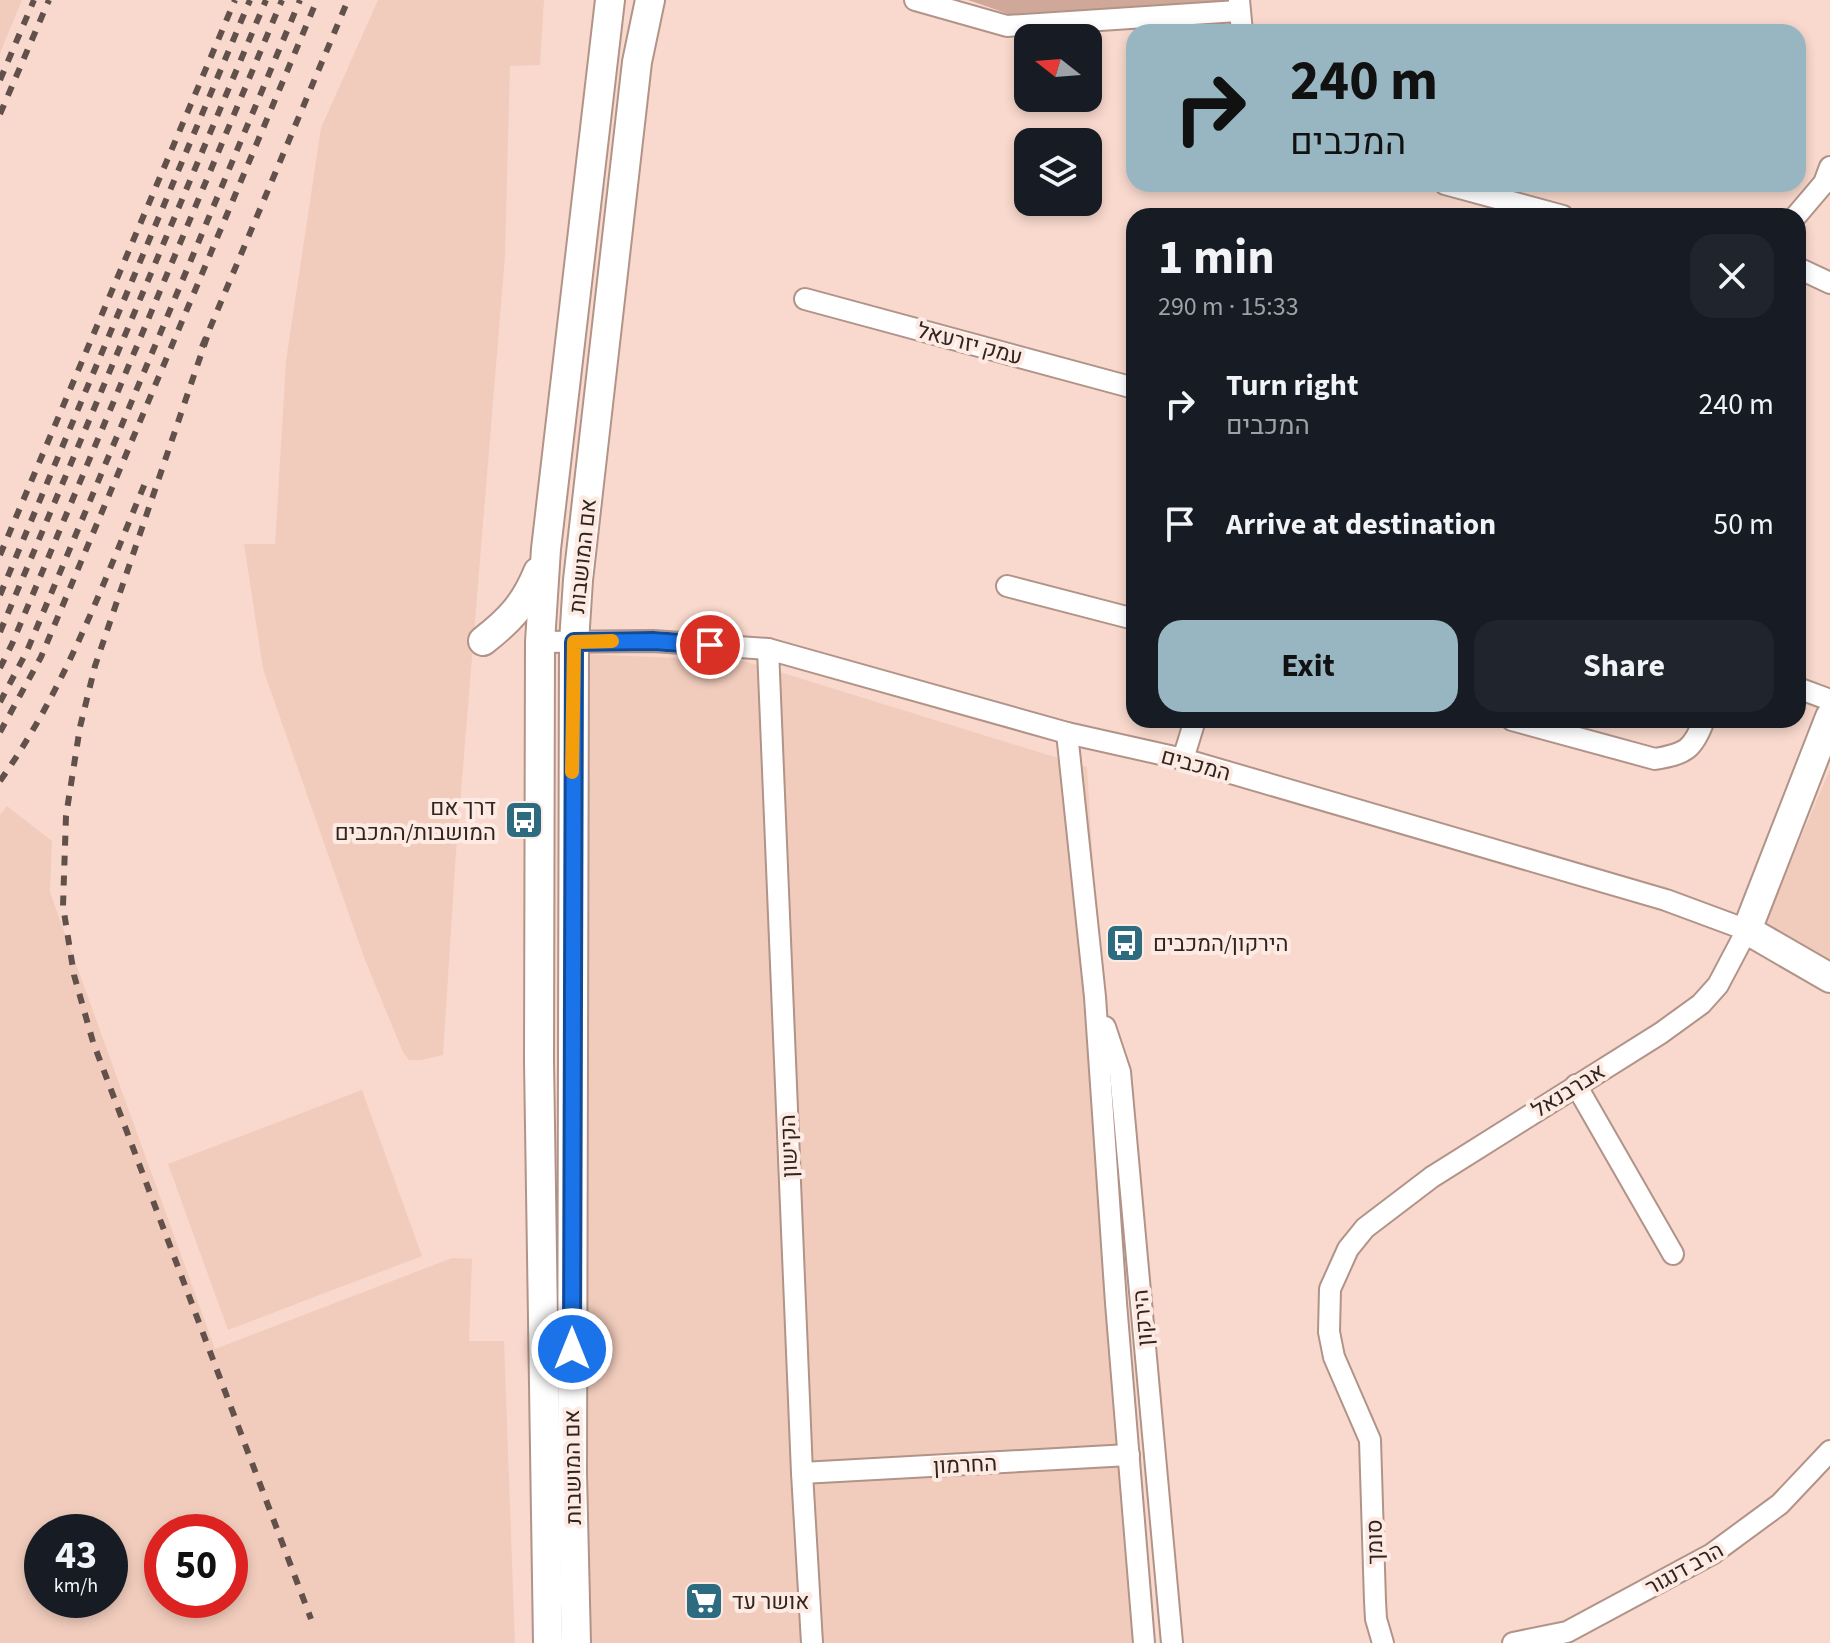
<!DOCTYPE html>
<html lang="en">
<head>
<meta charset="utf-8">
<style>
  body { margin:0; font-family:"Source Sans 3",Heebo,sans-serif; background:#20242c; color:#f1f3f6; height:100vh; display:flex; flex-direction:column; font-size:30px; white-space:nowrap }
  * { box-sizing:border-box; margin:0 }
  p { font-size:26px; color:#9ea1a6 }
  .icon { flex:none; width:44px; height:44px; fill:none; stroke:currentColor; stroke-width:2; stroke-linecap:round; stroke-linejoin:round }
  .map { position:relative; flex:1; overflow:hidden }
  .drawer { position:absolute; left:1126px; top:208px; width:680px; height:520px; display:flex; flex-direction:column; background:#171b24; border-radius:24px; box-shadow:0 4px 12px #0003 }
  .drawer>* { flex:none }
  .guide { position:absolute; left:1126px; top:24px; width:680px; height:168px; border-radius:24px; box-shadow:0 4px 12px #0003; background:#98b6c1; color:#111; overflow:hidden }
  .needle { width:52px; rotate:287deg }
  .tools { position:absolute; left:1014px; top:24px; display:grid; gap:16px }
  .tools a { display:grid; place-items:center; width:88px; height:88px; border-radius:16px; background:#171b24; box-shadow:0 4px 12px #0003; font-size:40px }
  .speed { position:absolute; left:24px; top:1514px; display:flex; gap:16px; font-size:40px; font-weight:700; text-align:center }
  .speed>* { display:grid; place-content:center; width:104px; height:104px; border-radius:50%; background:#171b24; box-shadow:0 4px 12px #0003; line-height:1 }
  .speed small { font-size:20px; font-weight:400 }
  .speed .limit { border:12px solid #d22; background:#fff; color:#111 }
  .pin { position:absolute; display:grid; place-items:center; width:68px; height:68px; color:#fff; margin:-34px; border:4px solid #fff; border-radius:50%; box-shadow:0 2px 8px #0007 }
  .me { position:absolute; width:88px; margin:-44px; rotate:0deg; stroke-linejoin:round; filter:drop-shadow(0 0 6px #0008) }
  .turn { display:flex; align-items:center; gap:28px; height:168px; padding:0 32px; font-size:36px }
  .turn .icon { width:104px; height:104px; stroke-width:2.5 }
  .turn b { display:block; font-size:56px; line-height:68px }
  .round { display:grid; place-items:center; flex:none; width:84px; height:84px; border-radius:24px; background:#20242c }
  .headline { display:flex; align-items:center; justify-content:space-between; height:136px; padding:0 32px }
  h1 { font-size:48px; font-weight:700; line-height:60px }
  .button { display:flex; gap:16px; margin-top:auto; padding:16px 32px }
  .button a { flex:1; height:92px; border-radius:24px; background:#98b6c1; color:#111; font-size:32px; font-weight:700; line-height:92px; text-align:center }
  .button a+a { background:#20242c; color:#f1f3f6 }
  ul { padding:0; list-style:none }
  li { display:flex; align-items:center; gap:24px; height:120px; padding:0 32px }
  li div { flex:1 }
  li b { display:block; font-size:30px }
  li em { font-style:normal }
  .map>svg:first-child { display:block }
  .built { fill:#f1ccbc; fill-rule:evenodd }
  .green { fill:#cfa899 }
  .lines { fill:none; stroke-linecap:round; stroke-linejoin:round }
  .street-casing { stroke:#b19388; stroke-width:24 }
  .secondary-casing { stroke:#b19388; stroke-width:32 }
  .street { stroke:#fff; stroke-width:20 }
  .secondary { stroke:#fff; stroke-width:28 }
  .rail { stroke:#62514b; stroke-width:6; stroke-dasharray:10 10; stroke-linecap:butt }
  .route-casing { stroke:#114b97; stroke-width:20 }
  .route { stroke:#1a73e8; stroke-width:14 }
  .slow { stroke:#f59e0b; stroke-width:14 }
  .labels { text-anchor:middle; stroke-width:8; stroke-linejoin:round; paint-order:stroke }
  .street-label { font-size:22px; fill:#302420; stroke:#fdeae2 }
  .poi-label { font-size:22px; fill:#302420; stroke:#fdeae2; text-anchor:start }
</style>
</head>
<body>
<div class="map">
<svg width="1830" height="1643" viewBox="0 0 1830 1643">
  <rect width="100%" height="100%" fill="#f9d9cd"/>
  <g class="built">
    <path d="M0 0H22L0 53Z"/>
    <path d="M378 0H544L540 65 510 66 505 256 456 853 443 1055 421 1060H409L403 1052 365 960 263 669 244 544H275L286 361 321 128Z"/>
    <path d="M585 654 744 661 1087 767 1141 1643H589L584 1361Z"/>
    <path d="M1830 769V968L1762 929Z"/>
    <path d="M7 806 52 841 50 892 215 1349 452 1258 472 1259 469 1341H504L515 1643H0V815ZM110 1532V1600H42V1532ZM230 1532V1600H162V1532Z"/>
    <path d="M362 1090 422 1256 228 1330 168 1164Z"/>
  </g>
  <path class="green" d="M968 0H1221L1220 6 1032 22Z"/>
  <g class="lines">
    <g class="street-casing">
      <g id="street">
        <path d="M915 0 1007 26 1238 11"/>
        <path d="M1239 0 1242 32"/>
        <path d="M1445 184 1563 216"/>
        <path d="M1796 216 1824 183 1830 167"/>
        <path d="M1798 268 1830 283"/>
        <path d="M805 299 1134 388"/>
        <path d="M1007 586 1134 619"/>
        <path d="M540 642 653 641 768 649 1067 733 1183 759 1666 900 1747 930 1718 985 1701 1004 1661 1033 1432 1177 1365 1228 1348 1249 1330 1289 1329 1332 1334 1357 1370 1440 1375 1601 1376 1619 1383 1643"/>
        <path d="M768 649 802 1473 812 1643"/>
        <path d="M1798 688 1830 700"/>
        <path d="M1512 720 1655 759C1685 754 1693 750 1704 720"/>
        <path d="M1067 733 1095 997 1116 1303 1144 1643"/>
        <path d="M1183 759 1195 720"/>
        <path d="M1105 1027 1120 1072 1172 1643"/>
        <path d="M1576 1085 1673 1254"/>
        <path d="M802 1473 1129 1455"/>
        <path d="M1513 1643 1567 1632 1712 1554 1780 1504 1830 1451"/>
      </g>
    </g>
    <g class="secondary-casing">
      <g id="secondary">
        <path d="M483 641C510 620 525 604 538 572"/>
        <path d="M1830 717 1747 930 1830 978"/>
        <path d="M548 1643 539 1061 540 642 546 549 610 0"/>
        <path d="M576 1643 572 1474 574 642 578 580 637 62 650 0"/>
      </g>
    </g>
    <use href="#street" class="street"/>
    <use href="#secondary" class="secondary"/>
    <g class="rail">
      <path d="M0 80 34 0"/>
      <path d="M0 114 49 0"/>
      <path d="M207 337 95 666 80 727 66 816 63 906 74 975 93 1042 311 1619"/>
      <path d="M202 347 348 0"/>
      <path d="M0 555 235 0"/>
      <path d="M0 595 250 0"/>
      <path d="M0 632 266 0"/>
      <path d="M0 668 12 644 282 0"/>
      <path d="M0 702 27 651 300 0"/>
      <path d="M0 732 41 657 317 0"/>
      <path d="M0 781C66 688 104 581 148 476"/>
    </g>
  </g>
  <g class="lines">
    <g class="route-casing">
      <path id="route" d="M572 1349 574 642 653 641 710 645"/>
    </g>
    <use href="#route" class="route"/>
    <path class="slow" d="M572 772 574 642 612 641"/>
  </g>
  <defs>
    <g id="bus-square" transform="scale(2)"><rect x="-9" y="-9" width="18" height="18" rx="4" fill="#2c6b80" stroke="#fdeae2"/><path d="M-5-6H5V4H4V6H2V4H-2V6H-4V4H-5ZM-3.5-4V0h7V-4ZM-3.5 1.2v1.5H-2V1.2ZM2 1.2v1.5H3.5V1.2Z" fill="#fff"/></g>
    <g id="supermarket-square" transform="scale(2)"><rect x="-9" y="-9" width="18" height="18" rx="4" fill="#2c6b80" stroke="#fdeae2"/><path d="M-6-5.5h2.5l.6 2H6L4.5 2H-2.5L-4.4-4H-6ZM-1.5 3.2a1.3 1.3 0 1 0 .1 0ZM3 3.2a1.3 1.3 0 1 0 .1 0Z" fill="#fff"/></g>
  </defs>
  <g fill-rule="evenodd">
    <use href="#bus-square" x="524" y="820"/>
    <use href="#bus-square" x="1125" y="943"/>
    <use href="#supermarket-square" x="704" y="1601"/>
  </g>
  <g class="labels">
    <g class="street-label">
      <text transform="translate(970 343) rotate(15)" y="8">עמק יזרעאל</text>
      <text transform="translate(582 556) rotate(-84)" y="8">אם המושבות</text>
      <text transform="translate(1196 764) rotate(15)" y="8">המכבים</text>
      <text transform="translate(1568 1090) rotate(-32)" y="8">אברבנאל</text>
      <text transform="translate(788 1146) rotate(-92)" y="8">הקישון</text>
      <text transform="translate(1142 1318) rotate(-95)" y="8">הירקון</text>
      <text transform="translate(965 1464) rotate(-3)" y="8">החרמון</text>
      <text transform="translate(572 1467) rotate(-91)" y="8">אם המושבות</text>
      <text transform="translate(1374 1542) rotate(-91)" y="8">סומך</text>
      <text transform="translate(1684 1568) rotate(-29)" y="8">הרב דנגור</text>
    </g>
    <g class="poi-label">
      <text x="496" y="815" text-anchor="end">דרך אם<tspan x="496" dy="25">המושבות/המכבים</tspan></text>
      <text x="1153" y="951">הירקון/המכבים</text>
      <text x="732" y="1609">אושר עד</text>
    </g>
  </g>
</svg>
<div class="tools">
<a><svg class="needle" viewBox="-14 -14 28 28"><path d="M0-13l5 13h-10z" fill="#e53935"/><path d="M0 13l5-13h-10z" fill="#9ea1a6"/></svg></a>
<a><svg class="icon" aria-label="layers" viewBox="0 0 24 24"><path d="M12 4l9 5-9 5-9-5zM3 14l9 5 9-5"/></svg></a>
</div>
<div class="speed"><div>43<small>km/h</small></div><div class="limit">50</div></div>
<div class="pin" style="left:710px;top:645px;background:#d93025"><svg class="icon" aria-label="arrive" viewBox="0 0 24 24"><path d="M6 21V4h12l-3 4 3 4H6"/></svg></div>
<svg class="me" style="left:572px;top:1349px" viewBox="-20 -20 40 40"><circle r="17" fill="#1a73e8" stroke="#fff" stroke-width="3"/><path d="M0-11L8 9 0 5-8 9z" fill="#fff"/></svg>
<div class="guide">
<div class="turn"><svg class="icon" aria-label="right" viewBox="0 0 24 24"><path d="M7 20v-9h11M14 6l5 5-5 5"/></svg><div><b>240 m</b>המכבים</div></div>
</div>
<section class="drawer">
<div class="headline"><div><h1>1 min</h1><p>290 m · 15:33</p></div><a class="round"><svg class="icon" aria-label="close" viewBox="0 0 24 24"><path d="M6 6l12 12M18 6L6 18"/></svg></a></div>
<ul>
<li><svg class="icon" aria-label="right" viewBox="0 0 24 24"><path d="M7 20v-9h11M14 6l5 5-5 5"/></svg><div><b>Turn right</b><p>המכבים</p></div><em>240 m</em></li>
<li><svg class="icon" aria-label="arrive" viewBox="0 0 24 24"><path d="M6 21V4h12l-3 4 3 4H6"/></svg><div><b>Arrive at destination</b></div><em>50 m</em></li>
</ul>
<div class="button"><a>Exit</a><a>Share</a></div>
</section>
</div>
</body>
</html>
